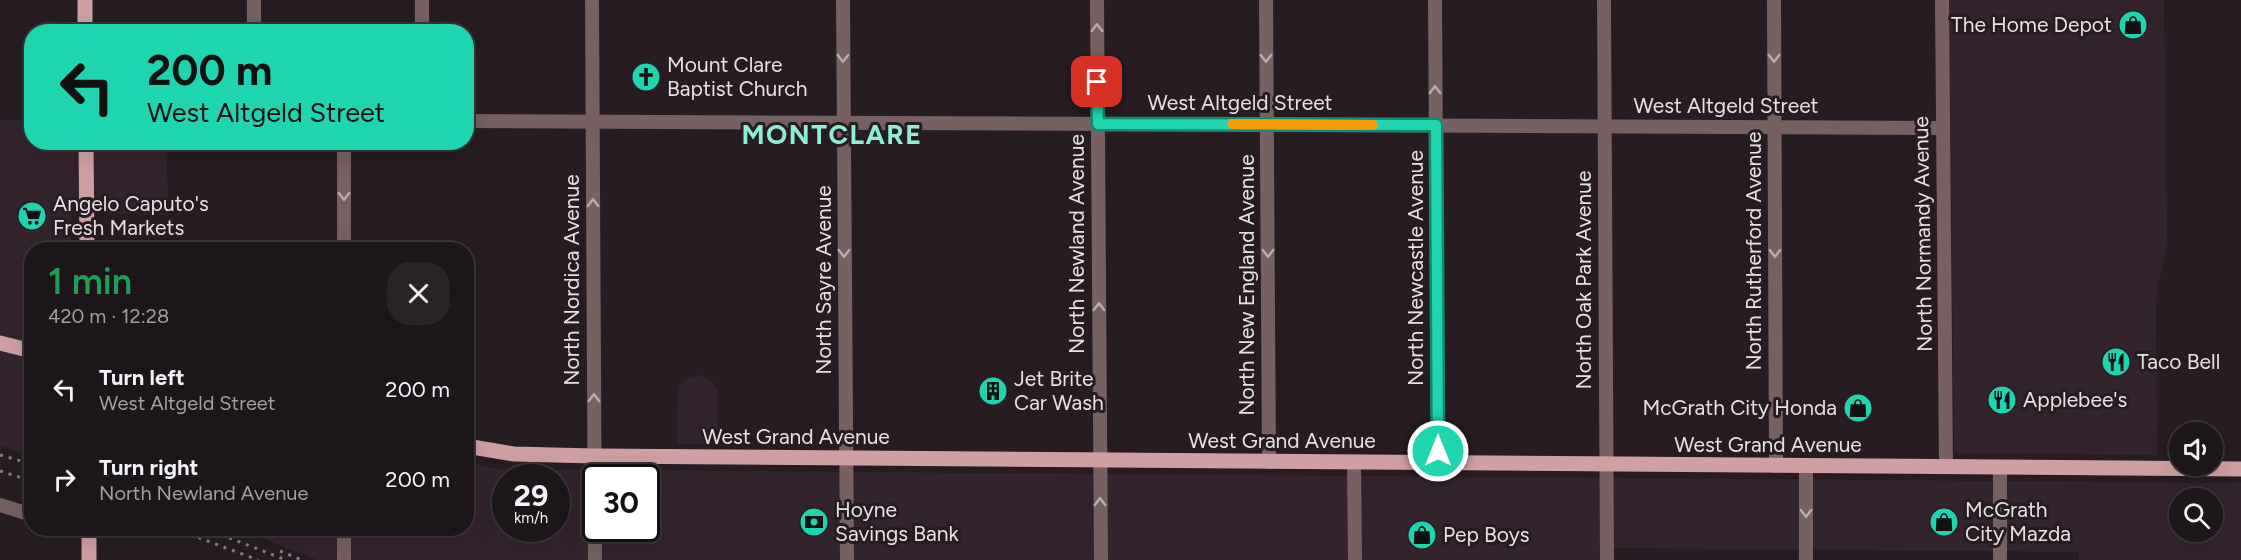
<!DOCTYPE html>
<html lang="en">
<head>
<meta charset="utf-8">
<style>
  body { margin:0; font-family:Figtree,sans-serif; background:#292227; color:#f1f3f6; height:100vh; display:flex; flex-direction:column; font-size:22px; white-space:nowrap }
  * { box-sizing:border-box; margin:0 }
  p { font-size:20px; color:#a09fa2 }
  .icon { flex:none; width:33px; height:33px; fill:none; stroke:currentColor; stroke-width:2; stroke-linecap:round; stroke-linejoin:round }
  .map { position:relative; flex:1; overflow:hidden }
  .drawer { position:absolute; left:24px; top:242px; width:450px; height:294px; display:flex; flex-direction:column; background:#1c151a; border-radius:24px; box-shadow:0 6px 24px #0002,0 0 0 2px #3a3439 }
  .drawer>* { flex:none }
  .top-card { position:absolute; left:24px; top:24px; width:450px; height:126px; border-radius:24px; box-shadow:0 6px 24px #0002,0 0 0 2px #3a3439; background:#1ed5b0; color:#111; overflow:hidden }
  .buttons { position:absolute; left:2169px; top:422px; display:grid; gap:12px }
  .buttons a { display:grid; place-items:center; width:54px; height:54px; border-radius:50%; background:#1c151a; box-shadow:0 6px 24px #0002,0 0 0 2px #3a3439; font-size:30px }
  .speed { position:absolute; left:492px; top:464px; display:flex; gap:12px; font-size:30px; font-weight:700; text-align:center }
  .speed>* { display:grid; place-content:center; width:78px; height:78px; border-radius:50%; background:#1c151a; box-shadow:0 6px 24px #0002,0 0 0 2px #3a3439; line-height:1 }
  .speed small { font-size:15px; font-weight:400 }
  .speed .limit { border:3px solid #111; border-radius:9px; background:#fff; color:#111 }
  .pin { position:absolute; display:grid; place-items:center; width:51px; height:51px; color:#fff; margin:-26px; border-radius:12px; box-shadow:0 3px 9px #0006 }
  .me { position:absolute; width:66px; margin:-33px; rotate:0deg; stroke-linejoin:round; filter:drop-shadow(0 0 4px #0008) }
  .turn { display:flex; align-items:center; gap:21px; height:126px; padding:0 24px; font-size:27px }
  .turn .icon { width:78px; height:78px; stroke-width:2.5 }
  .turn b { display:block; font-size:42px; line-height:51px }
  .round { display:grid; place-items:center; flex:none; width:63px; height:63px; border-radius:24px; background:#292227 }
  .head { display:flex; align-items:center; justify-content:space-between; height:102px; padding:0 24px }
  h1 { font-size:36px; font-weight:600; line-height:45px; color:#1e9e55 }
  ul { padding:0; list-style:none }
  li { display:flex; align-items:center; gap:18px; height:90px; padding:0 24px }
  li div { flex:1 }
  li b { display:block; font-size:22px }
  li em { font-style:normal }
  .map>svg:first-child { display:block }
  .built { fill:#33232d; fill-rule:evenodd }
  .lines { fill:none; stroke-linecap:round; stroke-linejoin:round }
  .minor { stroke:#766061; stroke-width:14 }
  .major { stroke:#cfa0a3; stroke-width:15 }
  .rail { stroke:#887f84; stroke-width:3; stroke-dasharray:3 6; stroke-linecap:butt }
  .oneway { stroke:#baadb0 }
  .route-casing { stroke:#148a72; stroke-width:15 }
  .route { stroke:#1ed5b0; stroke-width:10 }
  .slow { stroke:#f59e0b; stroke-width:10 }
  .labels { text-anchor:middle; stroke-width:6; stroke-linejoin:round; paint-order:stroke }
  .poi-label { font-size:21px; fill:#e7e0e4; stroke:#261c22; text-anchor:start }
  .street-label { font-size:21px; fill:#e7e0e4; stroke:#261c22 }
  .district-label { font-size:27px; font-weight:bold; letter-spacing:1.5px; fill:#8deed3; stroke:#261c22 }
</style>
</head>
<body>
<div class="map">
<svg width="2241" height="560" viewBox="0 0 2241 560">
  <rect width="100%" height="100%" fill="#261c22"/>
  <g class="built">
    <path d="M1949 0H2164L2167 238 2166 251 2157 290 2156 308 2157 455 1954 453Z"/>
    <path d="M0 120H31L32 142 166 143 169 215 71 213V249H32L31 455 0 446Z"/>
    <path d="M699 375 709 379 715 385 718 393V444H677L678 393 680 385 688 378Z"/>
    <path d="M467 462 496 469 2241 483V560H2079L2078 552 1614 548 1613 560H317L237 528H466ZM506 477H556V528H506ZM596 477H646V528H596ZM2180 498H2212V531H2180Z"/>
  </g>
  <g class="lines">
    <g class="minor">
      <path d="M254 0V32"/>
      <path d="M422 0V32"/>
      <path d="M592 0 595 560"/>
      <path d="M843 0 847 560"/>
      <path d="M1097 0 1101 560"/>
      <path d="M1266 0 1269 462"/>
      <path d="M1435 0 1438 463"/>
      <path d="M1604 0 1607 560"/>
      <path d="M1774 0 1776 466"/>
      <path d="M1942 0 1946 467"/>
      <path d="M466 121 1942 128"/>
      <path d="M344 142V249"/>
      <path d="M1354 463 1355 560"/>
      <path d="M2000 467V560"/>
      <path d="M0 505 32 515"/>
      <path d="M344 560V528"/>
      <path d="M1806 560V466"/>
    </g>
    <g class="major">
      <path d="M85 0V32"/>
      <path d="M86 142 87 249"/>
      <path d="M0 343 32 351"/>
      <path d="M466 446 514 454 594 456 2241 469"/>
      <path d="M89 528V560"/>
    </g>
    <g class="rail">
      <path d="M0 455 32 464"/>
      <path d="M0 471 32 481"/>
      <path d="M173 528 258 560"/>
      <path d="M204 528 286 560"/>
      <path d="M280 551 302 560"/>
    </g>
  </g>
  <defs><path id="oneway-chevron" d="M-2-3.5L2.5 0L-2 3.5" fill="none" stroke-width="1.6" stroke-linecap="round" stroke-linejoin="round" transform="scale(1.5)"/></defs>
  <g class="oneway">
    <use href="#oneway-chevron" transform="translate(1097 28) rotate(-90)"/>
    <use href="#oneway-chevron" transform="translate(843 58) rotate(90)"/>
    <use href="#oneway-chevron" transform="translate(1266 58) rotate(90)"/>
    <use href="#oneway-chevron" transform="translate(1774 58) rotate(90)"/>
    <use href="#oneway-chevron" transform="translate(1435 90) rotate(-90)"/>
    <use href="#oneway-chevron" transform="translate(344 196) rotate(90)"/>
    <use href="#oneway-chevron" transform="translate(593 203) rotate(-90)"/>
    <use href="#oneway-chevron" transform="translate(844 253) rotate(90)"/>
    <use href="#oneway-chevron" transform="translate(1268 253) rotate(90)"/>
    <use href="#oneway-chevron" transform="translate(1775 253) rotate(90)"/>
    <use href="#oneway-chevron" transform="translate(1099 307) rotate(-90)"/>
    <use href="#oneway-chevron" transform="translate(594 398) rotate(-90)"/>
    <use href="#oneway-chevron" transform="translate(1100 502) rotate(-90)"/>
    <use href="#oneway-chevron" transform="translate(1806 513) rotate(90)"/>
  </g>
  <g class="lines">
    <g class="route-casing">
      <path id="route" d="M1097 82 1098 124 1436 125 1438 451"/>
    </g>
    <use href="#route" class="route"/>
    <path class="slow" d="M1232 124 1373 125"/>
  </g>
  <defs>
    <g id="shop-disc" transform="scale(1.5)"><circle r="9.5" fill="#1ed5b0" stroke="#261c22"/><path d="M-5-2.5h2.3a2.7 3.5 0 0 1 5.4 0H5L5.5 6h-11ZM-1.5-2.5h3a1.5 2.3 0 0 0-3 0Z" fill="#111"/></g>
    <g id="church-disc" transform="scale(1.5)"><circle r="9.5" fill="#1ed5b0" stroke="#261c22"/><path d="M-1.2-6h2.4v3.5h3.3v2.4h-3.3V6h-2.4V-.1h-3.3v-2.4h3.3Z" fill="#111"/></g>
    <g id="supermarket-disc" transform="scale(1.5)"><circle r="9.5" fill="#1ed5b0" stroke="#261c22"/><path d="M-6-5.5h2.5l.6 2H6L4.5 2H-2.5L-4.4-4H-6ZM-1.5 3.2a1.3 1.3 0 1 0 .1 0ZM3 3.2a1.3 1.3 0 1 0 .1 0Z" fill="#111"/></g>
    <g id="restaurant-disc" transform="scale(1.5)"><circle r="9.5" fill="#1ed5b0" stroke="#261c22"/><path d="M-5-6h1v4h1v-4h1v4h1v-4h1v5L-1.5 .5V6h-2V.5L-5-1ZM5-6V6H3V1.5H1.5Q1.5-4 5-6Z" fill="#111"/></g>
    <g id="building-disc" transform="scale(1.5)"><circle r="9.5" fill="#1ed5b0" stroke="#261c22"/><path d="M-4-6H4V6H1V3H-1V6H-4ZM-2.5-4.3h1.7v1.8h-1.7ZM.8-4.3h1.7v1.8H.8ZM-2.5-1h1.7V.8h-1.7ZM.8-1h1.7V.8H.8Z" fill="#111"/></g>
    <g id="bank-disc" transform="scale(1.5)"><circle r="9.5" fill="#1ed5b0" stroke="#261c22"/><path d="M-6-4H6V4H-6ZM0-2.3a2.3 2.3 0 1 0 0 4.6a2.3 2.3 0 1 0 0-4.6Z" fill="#111"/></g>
  </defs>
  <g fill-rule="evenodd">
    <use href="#shop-disc" x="2133" y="25"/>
    <use href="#church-disc" x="646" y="77"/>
    <use href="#supermarket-disc" x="32" y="216"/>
    <use href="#restaurant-disc" x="2116" y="362"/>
    <use href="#building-disc" x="993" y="391"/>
    <use href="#restaurant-disc" x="2002" y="400"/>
    <use href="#shop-disc" x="1858" y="408"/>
    <use href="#bank-disc" x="814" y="522"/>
    <use href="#shop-disc" x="1944" y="522"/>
    <use href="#shop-disc" x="1422" y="535"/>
  </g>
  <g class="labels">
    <g class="poi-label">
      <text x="2112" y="32" text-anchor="end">The Home Depot</text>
      <text x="667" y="72">Mount Clare<tspan x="667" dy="24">Baptist Church</tspan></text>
      <text x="53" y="211">Angelo Caputo's<tspan x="53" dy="24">Fresh Markets</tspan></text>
      <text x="2137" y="369">Taco Bell</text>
      <text x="1014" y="386">Jet Brite<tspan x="1014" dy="24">Car Wash</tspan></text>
      <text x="2023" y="407">Applebee's</text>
      <text x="1837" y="415" text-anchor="end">McGrath City Honda</text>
      <text x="835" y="517">Hoyne<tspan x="835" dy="24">Savings Bank</tspan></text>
      <text x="1965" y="517">McGrath<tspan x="1965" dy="24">City Mazda</tspan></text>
      <text x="1443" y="542">Pep Boys</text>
    </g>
    <g class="street-label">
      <text x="1240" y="110">West Altgeld Street</text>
      <text x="1726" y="113">West Altgeld Street</text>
      <text transform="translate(1923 234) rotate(-91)" y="7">North Normandy Avenue</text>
      <text transform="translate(1077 244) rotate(-90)" y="7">North Newland Avenue</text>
      <text transform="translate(1754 251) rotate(-90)" y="7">North Rutherford Avenue</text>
      <text transform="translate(1416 268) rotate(-90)" y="7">North Newcastle Avenue</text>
      <text transform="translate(572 280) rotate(-90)" y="7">North Nordica Avenue</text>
      <text transform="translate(824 280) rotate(-90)" y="7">North Sayre Avenue</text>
      <text transform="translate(1584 280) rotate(-90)" y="7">North Oak Park Avenue</text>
      <text transform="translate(1247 285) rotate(-90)" y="7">North New England Avenue</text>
      <text x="796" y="444">West Grand Avenue</text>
      <text x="1282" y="448">West Grand Avenue</text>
      <text x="1768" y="452">West Grand Avenue</text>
    </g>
    <g class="district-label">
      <text x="832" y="144">MONTCLARE</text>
    </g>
  </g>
</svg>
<div class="buttons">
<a><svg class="icon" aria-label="sound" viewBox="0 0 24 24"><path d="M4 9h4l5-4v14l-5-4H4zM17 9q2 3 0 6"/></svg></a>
<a><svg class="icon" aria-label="search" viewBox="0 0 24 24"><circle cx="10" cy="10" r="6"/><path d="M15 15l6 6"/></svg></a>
</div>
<div class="speed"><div>29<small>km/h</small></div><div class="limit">30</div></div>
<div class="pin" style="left:1097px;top:82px;background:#d93025"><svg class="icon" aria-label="arrive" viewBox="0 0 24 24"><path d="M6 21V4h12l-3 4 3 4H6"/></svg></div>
<svg class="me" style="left:1438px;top:451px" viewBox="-20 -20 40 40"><circle r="17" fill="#1ed5b0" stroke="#fff" stroke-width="3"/><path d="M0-11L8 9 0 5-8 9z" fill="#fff"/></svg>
<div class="top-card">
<div class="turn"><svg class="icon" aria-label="left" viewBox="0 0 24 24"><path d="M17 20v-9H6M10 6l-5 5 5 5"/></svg><div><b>200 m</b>West Altgeld Street</div></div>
</div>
<section class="drawer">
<div class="head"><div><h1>1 min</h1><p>420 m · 12:28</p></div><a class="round"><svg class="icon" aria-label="close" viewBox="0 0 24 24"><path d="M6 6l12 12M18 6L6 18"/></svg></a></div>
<ul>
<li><svg class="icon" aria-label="left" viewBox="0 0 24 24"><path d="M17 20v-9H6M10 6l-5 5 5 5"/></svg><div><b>Turn left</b><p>West Altgeld Street</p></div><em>200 m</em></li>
<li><svg class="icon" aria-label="right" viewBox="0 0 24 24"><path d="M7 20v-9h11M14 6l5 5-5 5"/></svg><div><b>Turn right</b><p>North Newland Avenue</p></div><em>200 m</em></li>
</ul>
</section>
</div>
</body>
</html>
